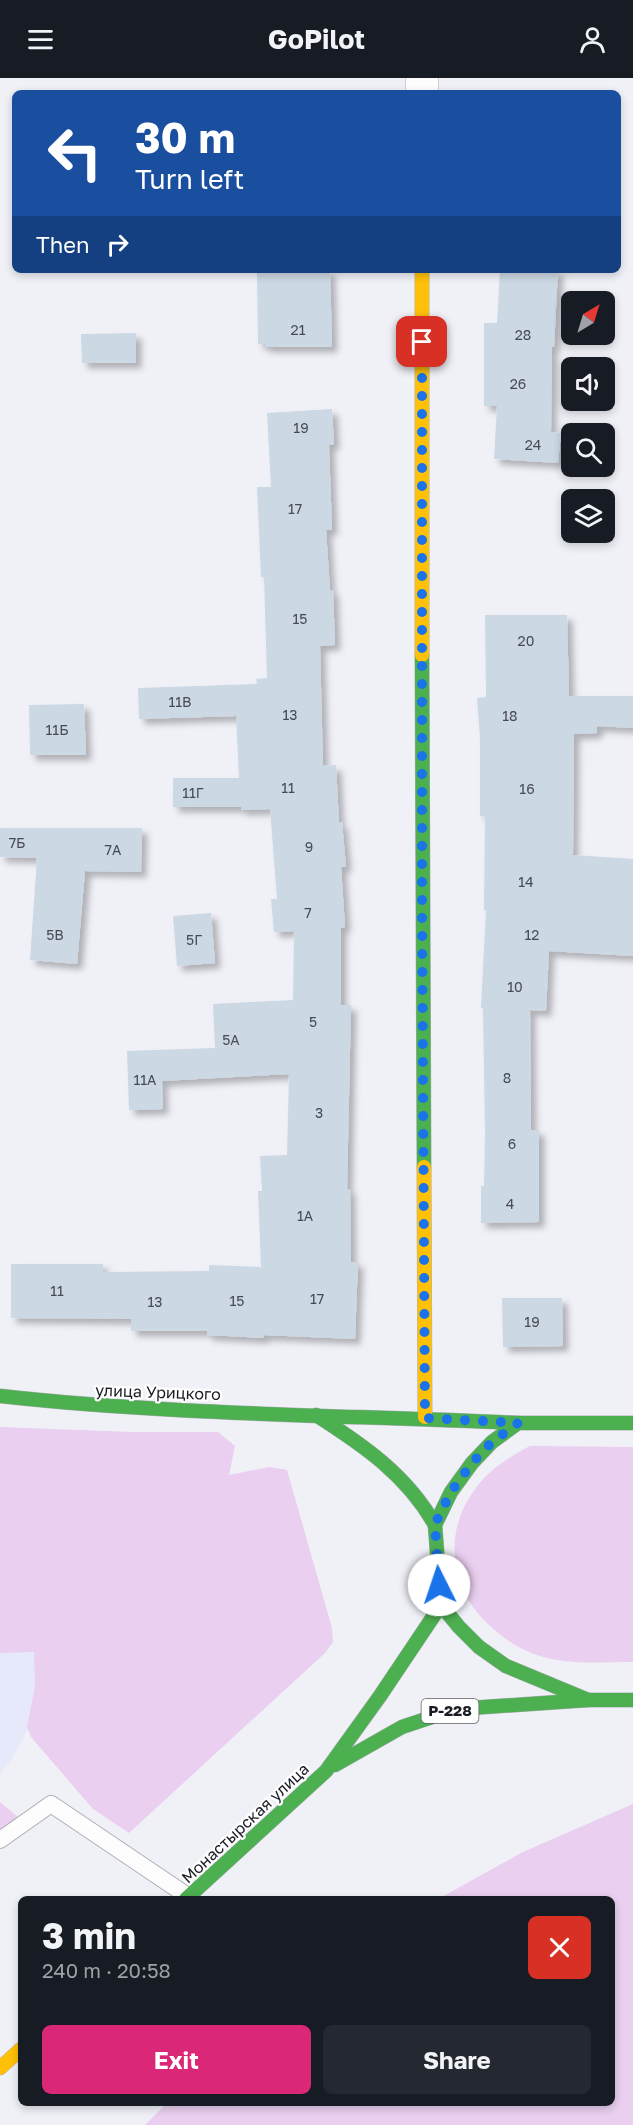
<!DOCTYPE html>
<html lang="en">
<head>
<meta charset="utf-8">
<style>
  body { margin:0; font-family:"Golos Text",sans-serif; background:#242831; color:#f1f3f6; height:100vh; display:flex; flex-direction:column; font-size:22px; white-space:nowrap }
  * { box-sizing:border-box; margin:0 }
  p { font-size:20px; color:#9ea1a6 }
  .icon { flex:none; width:33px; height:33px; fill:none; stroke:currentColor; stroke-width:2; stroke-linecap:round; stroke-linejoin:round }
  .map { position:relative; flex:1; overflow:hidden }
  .drawer { position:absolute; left:18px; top:1818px; width:597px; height:210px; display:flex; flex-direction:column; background:#171b24; border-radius:9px; box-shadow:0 3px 9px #0003 }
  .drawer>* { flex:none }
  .hud { position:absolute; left:12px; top:12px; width:609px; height:183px; border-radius:9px; box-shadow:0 3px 9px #0003; background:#1a4fa0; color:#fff; overflow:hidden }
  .needle { width:39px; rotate:38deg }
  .tools { position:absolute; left:561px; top:213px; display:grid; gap:12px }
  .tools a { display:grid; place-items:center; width:54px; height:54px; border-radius:9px; background:#171b24; box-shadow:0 3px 9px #0003; font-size:30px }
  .pin { position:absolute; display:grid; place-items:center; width:51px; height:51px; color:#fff; margin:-26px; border-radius:12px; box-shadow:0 3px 9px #0006 }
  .me { position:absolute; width:66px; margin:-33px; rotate:356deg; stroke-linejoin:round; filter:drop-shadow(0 0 4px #0008) }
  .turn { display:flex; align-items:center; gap:21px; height:126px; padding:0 24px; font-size:27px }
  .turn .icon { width:78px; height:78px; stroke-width:2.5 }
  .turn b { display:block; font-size:42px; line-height:51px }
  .then { display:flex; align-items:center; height:57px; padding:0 24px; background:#0003; gap:12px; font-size:22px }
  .round { display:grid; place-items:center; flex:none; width:63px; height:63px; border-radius:9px; background:#242831 }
  .headline { display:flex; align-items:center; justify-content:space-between; height:102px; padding:0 24px }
  h1 { font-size:36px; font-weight:700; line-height:45px }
  .cta { display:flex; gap:12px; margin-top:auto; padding:12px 24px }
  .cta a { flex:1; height:69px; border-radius:9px; background:#db2777; color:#fff; font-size:24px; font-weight:700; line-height:69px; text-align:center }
  .cta a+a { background:#242831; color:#f1f3f6 }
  header { display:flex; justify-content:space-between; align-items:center; height:78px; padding:0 24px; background:#171b24; font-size:27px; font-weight:700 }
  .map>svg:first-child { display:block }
  .built { fill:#e5e9fa }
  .green { fill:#eacff0 }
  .building { fill:#cdd8e5; filter:url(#shadow) }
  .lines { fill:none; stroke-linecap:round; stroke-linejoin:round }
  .lane-casing { stroke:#adaeb6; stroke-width:18 }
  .street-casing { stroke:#adaeb6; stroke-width:33 }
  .fast-casing { stroke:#adaeb6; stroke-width:15 }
  .slow-casing { stroke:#adaeb6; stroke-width:15 }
  .lane { stroke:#fdfdfe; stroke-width:16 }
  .street { stroke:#fdfdfe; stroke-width:32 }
  .fast { stroke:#4caf50; stroke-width:14 }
  .slow { stroke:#ffc107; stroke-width:14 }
  .route { stroke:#1a73e8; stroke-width:10; stroke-dasharray:0 18 }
  .labels { text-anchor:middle; stroke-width:4.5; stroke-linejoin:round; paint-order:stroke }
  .number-label { font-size:14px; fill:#474b55 }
  .shield { fill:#fefefe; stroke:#5e6066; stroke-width:1.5 }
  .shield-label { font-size:15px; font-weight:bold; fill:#1a1c25 }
  .street-label { font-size:16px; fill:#1a1c25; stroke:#fefefe }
</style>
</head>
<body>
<header><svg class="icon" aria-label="menu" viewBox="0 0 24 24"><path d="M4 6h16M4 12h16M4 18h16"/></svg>GoPilot<svg class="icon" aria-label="person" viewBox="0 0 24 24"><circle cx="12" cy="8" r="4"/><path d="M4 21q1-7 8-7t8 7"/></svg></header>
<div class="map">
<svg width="633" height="2047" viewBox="0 0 633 2047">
  <defs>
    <filter id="shadow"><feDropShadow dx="5.5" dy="5.5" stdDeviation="3" flood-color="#0004"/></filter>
  </defs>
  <rect width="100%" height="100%" fill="#f0f1f7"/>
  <path class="built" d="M0 1382 29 1383 37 1599 32 1643 11 1683 0 1695Z"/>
  <g class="green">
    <path d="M0 1349 132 1354H218L235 1368 229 1397 269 1389 287 1392 332 1550 333 1564 325 1575 129 1755 93 1731 31 1659 27 1649 35 1609 34 1574 0 1575Z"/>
    <path d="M530 1368 633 1369V1584C599 1584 561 1588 529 1574 514 1568 500 1557 488 1546 447 1508 443 1449 479 1406 492 1390 512 1377 530 1368Z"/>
    <path d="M0 1724 18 1739 0 1762Z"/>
    <path d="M633 1726V2047H145L167 2025H612V1821H438L523 1774Z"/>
  </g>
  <g class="building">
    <path d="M330 192 332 269H265V266H258L257 193Z"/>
    <path d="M500 192H558L554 269H552L551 354 561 355 558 385 494 381 497 328H484V245H497Z"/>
    <path d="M136 255V285H82L81 256Z"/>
    <path d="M332 331 334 366 329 367 332 452H326L330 512H333L335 567 320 568 323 688 336 687 339 745 342 744 346 789H341L345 849 341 850V927H351L347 1111H350L351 1184H358L355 1261 264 1257V1260L207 1257V1253H131V1241L11 1240V1186H103V1194L209 1193V1187L261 1189 258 1113H262L260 1078 287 1077 289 996 162 1003 163 1031 129 1032 127 973 215 970 213 926 293 922 294 853 274 854 271 821H277L270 731 241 732V729H173V700H239L236 638 139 641 138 610 257 606 256 601 267 600 264 499H261L257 409H271L267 335Z"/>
    <path d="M485 537H567L569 618H633V650L597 648V655L574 656 573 777 633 781V878L549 873 546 933 530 932 531 1052H539V1144L481 1145V1108H484L485 1056 483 930H481L486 832H484L485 738H480V659L477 620 486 619Z"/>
    <path d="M84 626 86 677H30L29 627Z"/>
    <path d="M0 750H142L141 794 85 793 77 886 30 882 37 780 0 779Z"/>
    <path d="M211 835 215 885 177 888 173 838Z"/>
    <path d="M502 1220H562L563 1268 503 1269Z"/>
  </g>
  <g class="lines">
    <g class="lane-casing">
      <path id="lane" d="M0 1762 51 1726 189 1819"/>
    </g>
    <g class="street-casing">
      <path id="street" d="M422 0V15"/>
    </g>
    <g class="fast-casing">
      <g id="fast">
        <path d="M422 577 424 1089"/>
        <path d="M0 1318C172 1337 345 1337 518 1345"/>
        <path d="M316 1337C363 1367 407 1397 435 1447"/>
        <path d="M588 1622 506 1588 479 1569 459 1549 441 1527 435 1447 451 1414 472 1385 492 1364 518 1345H633"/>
        <path d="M335 1687 402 1649 456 1631 588 1622H633"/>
        <path d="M186 1821 326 1693 380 1618 441 1527"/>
      </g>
    </g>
    <g class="slow-casing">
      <g id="slow">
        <path d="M422 192V577"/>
        <path d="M424 1089 425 1339"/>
        <path d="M0 1990 21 1971"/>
      </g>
    </g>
    <use href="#lane" class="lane"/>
    <use href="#street" class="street"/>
    <use href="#fast" class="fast"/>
    <use href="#slow" class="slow"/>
  </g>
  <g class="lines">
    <path class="route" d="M422 264V836L425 1340 518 1345 492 1364 472 1385 451 1414 435 1446 439 1507"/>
  </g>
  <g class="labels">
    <g class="number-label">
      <text x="298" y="257">21</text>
      <text x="523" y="262">28</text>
      <text x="518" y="311">26</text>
      <text x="301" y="355">19</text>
      <text x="533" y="372">24</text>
      <text x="295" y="436">17</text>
      <text x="300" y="546">15</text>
      <text x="526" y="568">20</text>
      <text x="180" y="629">11В</text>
      <text x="290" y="642">13</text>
      <text x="510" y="643">18</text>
      <text x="57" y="657">11Б</text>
      <text x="288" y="715">11</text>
      <text x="527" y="716">16</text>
      <text x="193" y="720">11Г</text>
      <text x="17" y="770">7Б</text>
      <text x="309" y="774">9</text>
      <text x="113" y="777">7А</text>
      <text x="526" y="809">14</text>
      <text x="308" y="840">7</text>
      <text x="55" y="862">5В</text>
      <text x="532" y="862">12</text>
      <text x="194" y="867">5Г</text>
      <text x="515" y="914">10</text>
      <text x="313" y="949">5</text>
      <text x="231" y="967">5А</text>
      <text x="507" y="1005">8</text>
      <text x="145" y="1007">11А</text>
      <text x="319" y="1040">3</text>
      <text x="512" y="1071">6</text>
      <text x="510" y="1131">4</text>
      <text x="305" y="1143">1А</text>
      <text x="57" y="1218">11</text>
      <text x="317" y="1226">17</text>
      <text x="237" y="1228">15</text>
      <text x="155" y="1229">13</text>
      <text x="532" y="1249">19</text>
    </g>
    <rect class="shield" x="421.5" y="1621" width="57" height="24" rx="4.5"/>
    <g class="shield-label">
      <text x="450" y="1638">Р-228</text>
    </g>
    <g class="street-label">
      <text transform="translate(158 1314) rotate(2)" y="6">улица Урицкого</text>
      <text transform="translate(245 1745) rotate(-43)" y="6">Монастырская улица</text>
    </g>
  </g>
</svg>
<div class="tools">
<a><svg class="needle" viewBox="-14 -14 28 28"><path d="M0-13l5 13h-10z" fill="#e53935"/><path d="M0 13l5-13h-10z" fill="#9ea1a6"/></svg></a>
<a><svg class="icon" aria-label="sound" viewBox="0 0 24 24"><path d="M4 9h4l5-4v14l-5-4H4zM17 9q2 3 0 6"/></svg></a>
<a><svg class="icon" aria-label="search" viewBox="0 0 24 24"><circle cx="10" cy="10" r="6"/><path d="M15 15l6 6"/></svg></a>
<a><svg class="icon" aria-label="layers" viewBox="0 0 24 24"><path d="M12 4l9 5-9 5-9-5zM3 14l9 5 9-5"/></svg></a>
</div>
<div class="pin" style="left:422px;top:264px;background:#d93025"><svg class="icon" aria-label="arrive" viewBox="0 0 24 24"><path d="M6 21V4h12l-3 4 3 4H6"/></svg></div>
<svg class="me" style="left:439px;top:1507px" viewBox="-20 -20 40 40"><circle r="19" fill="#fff"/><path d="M0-13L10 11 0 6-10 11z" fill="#1a73e8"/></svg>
<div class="hud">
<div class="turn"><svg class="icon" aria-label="left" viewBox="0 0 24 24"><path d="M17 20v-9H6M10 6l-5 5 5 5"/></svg><div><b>30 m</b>Turn left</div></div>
<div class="then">Then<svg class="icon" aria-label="right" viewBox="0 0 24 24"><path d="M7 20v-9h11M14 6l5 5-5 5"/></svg></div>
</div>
<section class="drawer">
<div class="headline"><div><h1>3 min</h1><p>240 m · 20:58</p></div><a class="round" style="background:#d93025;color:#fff"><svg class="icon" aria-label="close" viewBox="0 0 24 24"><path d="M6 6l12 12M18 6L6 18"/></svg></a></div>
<div class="cta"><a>Exit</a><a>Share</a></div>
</section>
</div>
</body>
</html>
